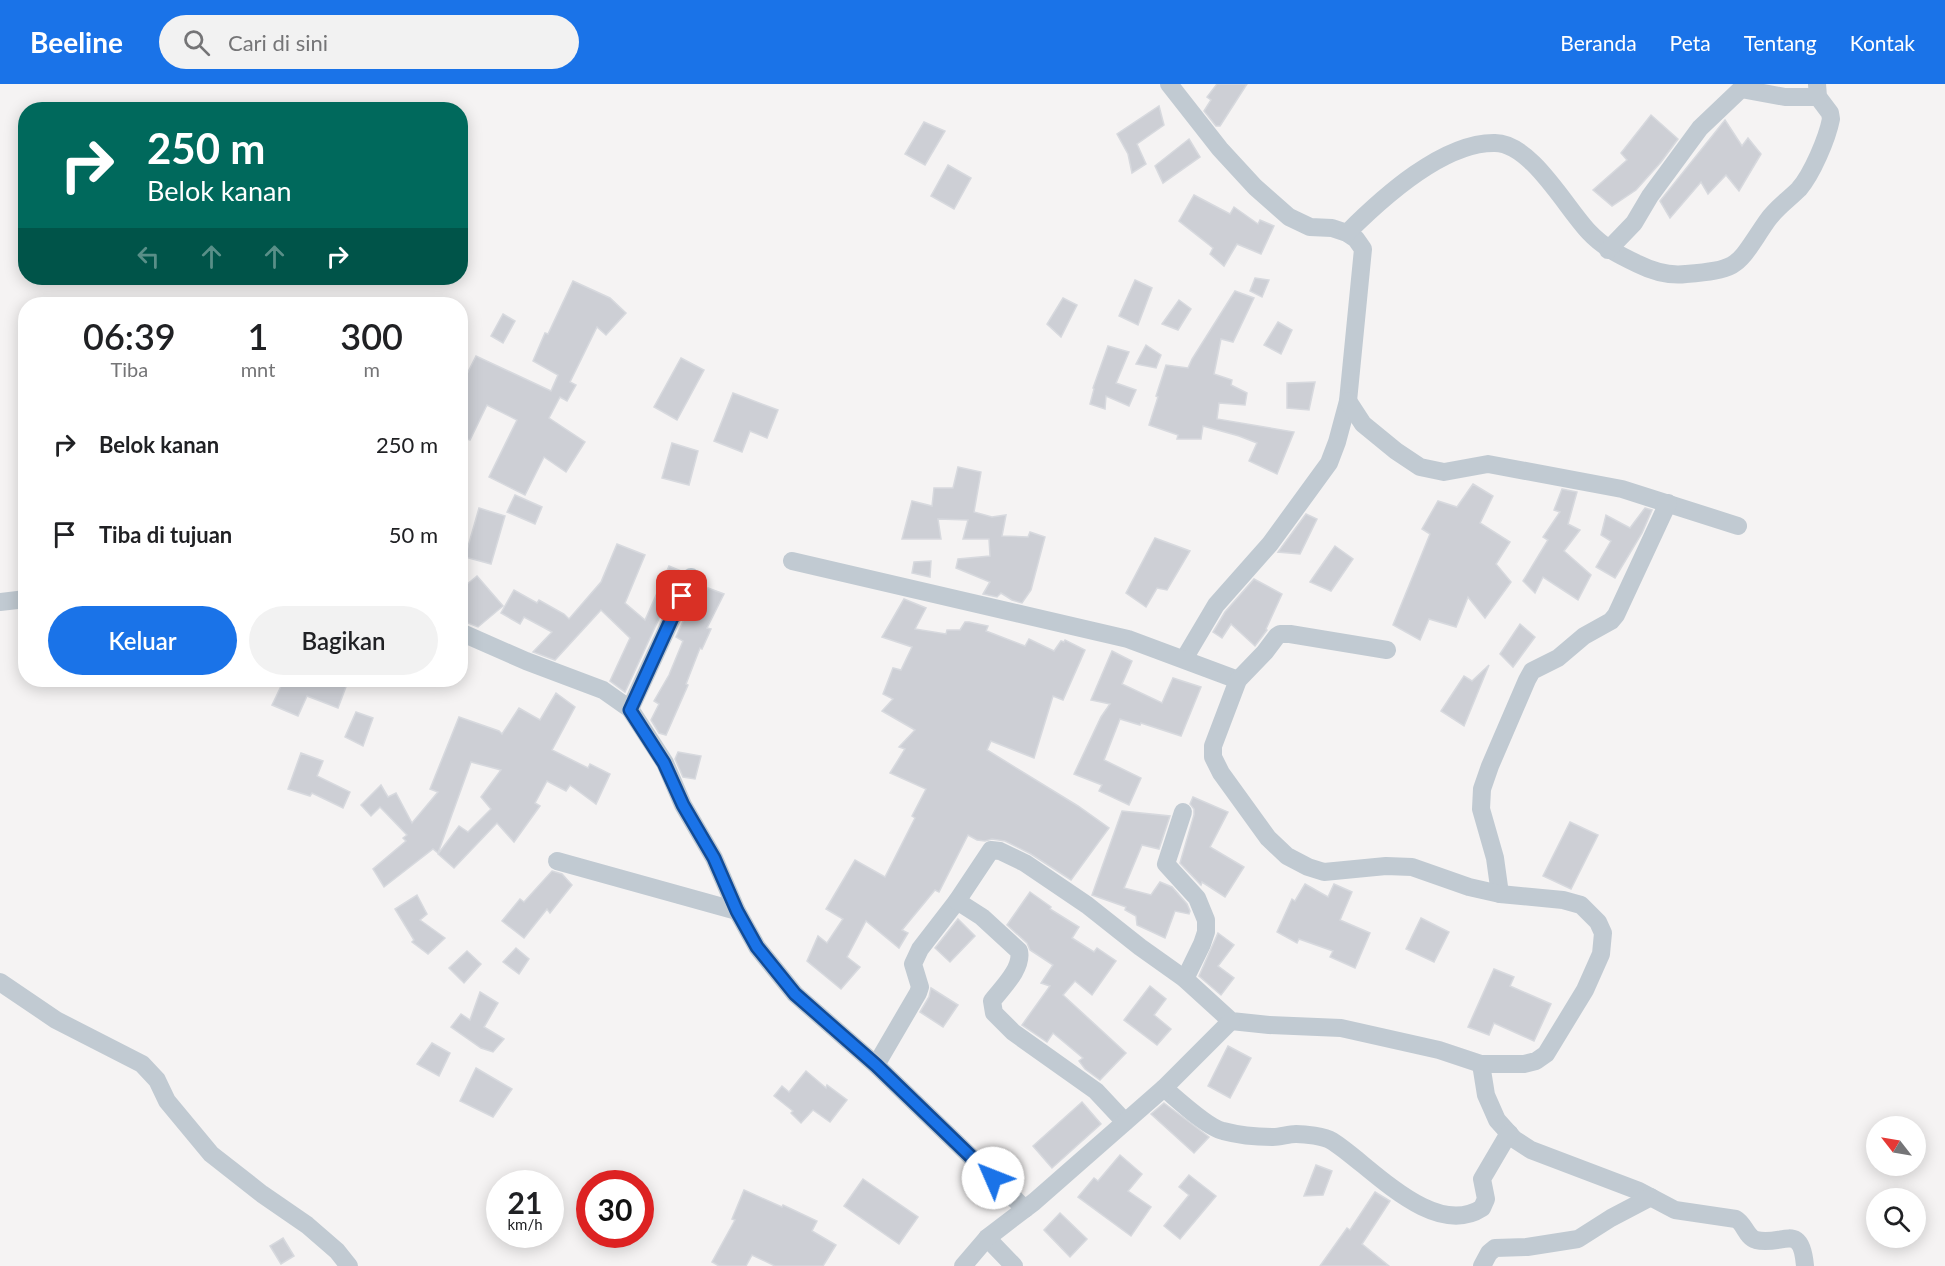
<!DOCTYPE html>
<html lang="id">
<head>
<meta charset="utf-8">
<style>
  body { margin:0; font-family:Lato,sans-serif; background:#f2f2f2; color:#202124; height:100vh; display:flex; flex-direction:column; font-size:22px; white-space:nowrap }
  * { box-sizing:border-box; margin:0 }
  p { font-size:20px; color:#757577 }
  .icon { flex:none; width:33px; height:33px; fill:none; stroke:currentColor; stroke-width:2; stroke-linecap:round; stroke-linejoin:round }
  .map { position:relative; flex:1; overflow:hidden }
  .sheet { position:absolute; left:18px; top:213px; width:450px; height:390px; display:flex; flex-direction:column; background:#fff; border-radius:24px; box-shadow:0 3px 15px #0003 }
  .sheet>* { flex:none }
  .hud { position:absolute; left:18px; top:18px; width:450px; height:183px; border-radius:24px; box-shadow:0 3px 15px #0003; background:#00695c; color:#fff; overflow:hidden }
  .needle { width:39px; rotate:301deg }
  .tools { position:absolute; left:1866px; top:1032px; display:grid; gap:12px }
  .tools a { display:grid; place-items:center; width:60px; height:60px; border-radius:50%; background:#fff; box-shadow:0 3px 15px #0003; font-size:30px }
  .speed { position:absolute; left:486px; top:1086px; display:flex; gap:12px; font-size:30px; font-weight:700; text-align:center }
  .speed>* { display:grid; place-content:center; width:78px; height:78px; border-radius:50%; background:#fff; box-shadow:0 3px 15px #0003; line-height:1 }
  .speed small { font-size:15px; font-weight:400 }
  .speed .limit { border:9px solid #d22; background:#fff; color:#111 }
  .pin { position:absolute; display:grid; place-items:center; width:51px; height:51px; color:#fff; margin:-26px; border-radius:12px; box-shadow:0 3px 9px #0006 }
  .me { position:absolute; width:66px; margin:-33px; rotate:314deg; stroke-linejoin:round; filter:drop-shadow(0 0 4px #0008) }
  .turn { display:flex; align-items:center; gap:21px; height:126px; padding:0 30px; font-size:27px }
  .turn .icon { width:78px; height:78px; stroke-width:2.5 }
  .turn b { display:block; font-size:42px; line-height:51px }
  .lanes { display:flex; align-items:center; height:57px; padding:0 30px; background:#0003; justify-content:center; gap:30px; direction:ltr }
  .lanes .off { opacity:.35 }
  .eta { display:flex; justify-content:space-evenly; align-items:center; height:102px; text-align:center }
  .eta b { font-size:36px; font-weight:600; line-height:42px }
  .cta { display:flex; gap:12px; margin-top:auto; padding:12px 30px }
  .cta a { flex:1; height:69px; border-radius:36px; background:#1a73e8; color:#fff; font-size:24px; font-weight:600; line-height:69px; text-align:center }
  .cta a+a { background:#f2f2f2; color:#202124 }
  ul { padding:0; list-style:none }
  li { display:flex; align-items:center; gap:18px; height:90px; padding:0 30px }
  li div { flex:1 }
  li b { display:block; font-size:22px }
  li em { font-style:normal }
  header { display:flex; align-items:center; gap:36px; box-sizing:border-box; height:84px; padding:0 30px; background:#1a73e8; color:#fff }
  header strong { font-size:28px }
  nav { display:flex; gap:33px; margin-inline-start:auto; font-size:21px }
  .search { width:420px; height:54px; background:#f2f2f2; display:flex; align-items:center; gap:15px; box-sizing:border-box; padding:0 21px; border-radius:33px; color:#757577; font-size:22px }
  .map>svg:first-child { display:block }
  .building { fill:#cdcfd5; stroke:#d7d9de; stroke-width:1.5 }
  .lines { fill:none; stroke-linecap:round; stroke-linejoin:round }
  .street { stroke:#c1cad2; stroke-width:18 }
  .route-casing { stroke:#114b97; stroke-width:15 }
  .route { stroke:#1a73e8; stroke-width:10 }
</style>
</head>
<body>
<header>
<strong>Beeline</strong>
<div class="search"><svg class="icon" aria-label="search" viewBox="0 0 24 24"><circle cx="10" cy="10" r="6"/><path d="M15 15l6 6"/></svg>Cari di sini</div>
<nav><a>Beranda</a><a>Peta</a><a>Tentang</a><a>Kontak</a></nav>
</header>
<div class="map">
<svg width="1945" height="1182" viewBox="0 0 1945 1182">
  <rect width="100%" height="100%" fill="#f5f3f3"/>
  <g class="building">
    <path d="M1217 0H1247L1220 42H1216L1204 27 1211 16 1207 13Z"/>
    <path d="M1159 22 1164 41 1137 60 1146 80 1132 89 1128 70 1117 50Z"/>
    <path d="M1651 31 1678 55 1661 78 1636 106 1612 122 1593 106 1627 76 1621 69Z"/>
    <path d="M1725 36 1742 62 1748 54 1761 70 1739 107 1726 91 1708 110 1701 98 1670 134 1660 117Z"/>
    <path d="M924 38 945 47 925 81 905 70Z"/>
    <path d="M1189 55 1200 73 1163 99 1155 82Z"/>
    <path d="M948 81 971 94 954 125 931 112Z"/>
    <path d="M1194 111 1230 130 1234 123 1258 140 1260 136 1274 142 1261 170 1237 160 1224 182 1210 170 1213 164 1179 137Z"/>
    <path d="M1255 194 1269 196 1262 213 1250 207Z"/>
    <path d="M1135 196 1152 204 1138 241 1119 232Z"/>
    <path d="M573 197 610 214 626 229 606 251 597 243 570 298 576 301 567 317 560 313 549 334 585 358 566 388 544 373 525 411 489 393 517 336 487 321 470 356 460 352V304L476 272 551 307 558 291 533 277 545 249 548 250Z"/>
    <path d="M1235 207 1254 214 1233 258 1221 255 1214 290 1232 296 1231 301 1247 309 1245 321 1219 319 1217 335 1294 348 1277 390 1249 377 1257 359 1239 352 1203 342 1201 355H1177L1178 351 1149 341 1158 313 1156 312 1166 281 1188 284 1192 275Z"/>
    <path d="M1063 214 1077 221 1061 253 1047 240Z"/>
    <path d="M1179 216 1191 225 1178 246 1162 240Z"/>
    <path d="M503 230 515 237 503 259 491 252Z"/>
    <path d="M1278 238 1292 246 1281 270 1264 261Z"/>
    <path d="M1146 261 1161 271 1156 284 1136 280Z"/>
    <path d="M1108 262 1129 268 1116 299 1136 306 1129 322 1106 312 1105 325 1090 320 1094 305 1093 304Z"/>
    <path d="M681 274 704 286 677 336 654 323Z"/>
    <path d="M1315 298 1309 326 1287 324V299Z"/>
    <path d="M733 309 778 326 767 354 750 347 742 368 714 357Z"/>
    <path d="M672 359 698 367 689 401 662 394Z"/>
    <path d="M958 383 981 388 974 428 992 433 1006 431 1002 452 1028 453 1030 448 1045 453 1031 506 1022 519 1012 516 1001 509 997 513 983 510 990 498 956 484 958 475 990 472 989 455H963L968 436 938 435 941 455H902L912 417 932 422 934 404H953Z"/>
    <path d="M1473 400 1493 412 1480 439 1510 458 1496 480 1511 498 1485 534 1468 513 1456 543 1429 535 1420 556 1393 541 1430 450 1422 445 1438 417 1457 423Z"/>
    <path d="M1562 405 1577 408 1568 440 1580 446 1564 467 1591 491 1578 516 1543 493 1535 509 1523 497 1548 456 1543 453 1560 428 1554 426Z"/>
    <path d="M515 411 542 423 535 440 507 428Z"/>
    <path d="M479 424 505 432 491 480 465 473Z"/>
    <path d="M1645 424 1652 426 1642 449 1615 494 1596 483 1611 457 1601 451 1606 431 1630 444Z"/>
    <path d="M1306 430 1317 435 1300 470 1278 468Z"/>
    <path d="M1155 454 1190 467 1167 506 1157 504 1146 523 1126 509Z"/>
    <path d="M617 460 645 471 625 519 645 536 669 482 681 487 625 608 610 597 630 554 601 526 555 576 533 568 552 548 524 533 520 540 501 529 514 506 537 519 539 516 564 530 569 535 601 498Z"/>
    <path d="M1335 462 1353 475 1331 507 1310 498Z"/>
    <path d="M931 477 930 493 912 489 914 478Z"/>
    <path d="M477 492 503 522 478 543 460 536V506Z"/>
    <path d="M1254 495 1282 510 1266 545 1267 546 1255 562 1231 540 1222 554 1213 548 1225 528Z"/>
    <path d="M708 504 724 510 707 544 711 545 702 565 700 564 686 600 688 601 666 651 659 649 651 636 659 620 654 617 669 591 683 557 676 553 690 522 696 525Z"/>
    <path d="M904 515 926 524 915 545 946 550 947 546H960L965 538H969L988 542 986 547 1025 562 1029 555 1054 567 1061 557 1064 558 1065 556 1085 566 1063 616 1053 612 1034 674 991 657 987 666 1078 722 1109 744 1071 796 1031 770 1005 757 992 755 985 757 977 756 968 751 939 808 935 806 902 846 908 849 899 864 866 837 847 873 860 883 841 905 807 877 818 852 827 859 843 835 826 825 855 776 885 793 915 734 912 732 926 705 890 689 905 665 899 663 915 646 882 627 893 615 883 610 893 584 901 586 912 563 882 553Z"/>
    <path d="M1520 540 1535 553 1513 583 1500 570Z"/>
    <path d="M1112 567 1132 577 1122 600 1162 619 1173 594 1201 603 1181 652 1141 639 1140 641 1120 635 1104 676 1141 694 1129 721 1099 707 1102 701 1074 690 1101 633 1110 620 1091 616Z"/>
    <path d="M1489 581 1464 642 1441 627 1464 592 1472 597Z"/>
    <path d="M284 596H319L347 600 338 624 307 612 298 632 272 621Z"/>
    <path d="M556 609 575 623 552 666 588 684 590 680 610 690 596 720 570 701 566 707 547 697 535 719 540 722 514 758 497 739 454 784 438 770 459 742 468 748 491 725 481 713 501 686 471 678 438 769 433 765 384 803 373 785 406 757 403 754 407 751 380 723 371 732 361 721 381 701 388 713 396 709 412 739 438 708 430 705 459 633 499 647 502 650 519 624 540 636Z"/>
    <path d="M356 628 373 634 363 662 345 653Z"/>
    <path d="M678 668 701 672 695 695 683 693 675 675Z"/>
    <path d="M301 669 323 677 317 692 350 708 343 724 312 709 310 712 288 705Z"/>
    <path d="M1193 713 1228 728 1210 763 1244 783 1225 813 1202 798 1201 801 1180 779 1194 731V725L1190 720Z"/>
    <path d="M1122 727 1170 732 1159 765 1142 761 1124 804 1151 811 1160 798 1172 803 1187 820 1190 827 1189 830 1175 827 1165 854 1137 841 1136 832 1125 826 1126 823 1092 811Z"/>
    <path d="M1570 738 1598 751 1571 805 1543 792Z"/>
    <path d="M552 787 562 790 572 801 550 829 547 825 524 854 502 837 520 815 524 818Z"/>
    <path d="M1305 800 1328 813 1334 800 1352 808 1340 836 1370 849 1355 884 1330 873 1333 867 1299 855 1297 859 1277 848 1292 815 1295 817Z"/>
    <path d="M1030 808 1051 823 1050 825 1079 843 1072 854 1094 868 1097 864 1116 877 1092 911 1075 897 1063 911 1126 969 1100 996 1085 985 1079 977 1083 974 1053 949 1047 958 1022 941 1050 902 1041 899 1053 881 1030 866 1027 859 1007 841Z"/>
    <path d="M417 811 427 830 420 836 445 854 428 870 412 858 414 856 395 825Z"/>
    <path d="M1421 834 1449 848 1434 878 1406 865Z"/>
    <path d="M958 835 975 852 950 878 935 864Z"/>
    <path d="M1218 849 1234 861 1218 882 1234 894 1221 911 1199 892Z"/>
    <path d="M516 864 529 875 519 890 503 878Z"/>
    <path d="M467 867 481 880 464 899 449 884Z"/>
    <path d="M1494 885 1514 893 1510 902 1551 920 1534 957 1494 939 1489 951 1468 943Z"/>
    <path d="M1150 902 1166 915 1154 931 1171 945 1157 961 1124 936Z"/>
    <path d="M931 904 958 921 943 943 920 928 929 913Z"/>
    <path d="M480 908 498 919 484 943 504 955 493 968 481 964 451 943 461 930 470 936Z"/>
    <path d="M432 959 450 969 439 992 417 980Z"/>
    <path d="M1228 962 1251 974 1230 1014 1208 1002Z"/>
    <path d="M476 984 512 1005 493 1033 460 1017Z"/>
    <path d="M806 987 826 1004 827 1001 847 1016 830 1038 813 1026 801 1039 791 1029 793 1027 774 1012 782 1002 789 1008Z"/>
    <path d="M1082 1018 1101 1040 1052 1084 1033 1062Z"/>
    <path d="M1164 1019 1209 1053 1194 1069 1151 1030Z"/>
    <path d="M1120 1071 1142 1090 1128 1107 1151 1123 1131 1152 1078 1113 1094 1094 1098 1097Z"/>
    <path d="M1316 1081 1332 1087 1323 1111 1304 1112Z"/>
    <path d="M1189 1091 1216 1112 1180 1155 1164 1142 1189 1111 1179 1103Z"/>
    <path d="M863 1095 918 1133 899 1160 844 1122Z"/>
    <path d="M744 1106 782 1123 783 1121 817 1137 812 1147 836 1161 823 1182H775L752 1171 746 1182H719L712 1178 735 1136 732 1135Z"/>
    <path d="M1375 1108 1390 1117 1362 1160 1389 1182H1320L1347 1144 1350 1146Z"/>
    <path d="M1060 1129 1087 1155 1070 1173 1044 1146Z"/>
    <path d="M283 1154 294 1172 281 1180 270 1162Z"/>
  </g>
  <g class="lines">
    <g class="street">
      <path d="M1169 0 1220 65 1255 103 1289 133 1310 143 1332 144 1347 149 1356 155 1363 165 1348 317 1337 358 1329 379 1270 460 1216 521 1184 575"/>
      <path d="M1347 149C1382 114 1443 58 1495 59 1531 59 1566 124 1589 148 1603 163 1619 171 1638 180 1652 187 1669 192 1686 190 1742 185 1736 182 1767 137 1775 125 1788 116 1799 105 1812 90 1827 55 1831 35L1830 29 1818 13 1817 0"/>
      <path d="M1608 166 1634 139 1650 112 1700 44 1741 5 1785 13H1818"/>
      <path d="M1348 317 1363 340 1396 367 1420 383 1444 388 1488 380 1622 405 1738 442"/>
      <path d="M792 477 1128 555 1238 596"/>
      <path d="M0 518 26 515"/>
      <path d="M460 548 526 577 603 606 630 625 665 679 683 721 714 774 737 827 757 863 795 910 876 981 1025 1125"/>
      <path d="M630 625 691 493"/>
      <path d="M1183 728 1166 780 1197 814 1206 836V848L1202 860 1185 895"/>
      <path d="M557 777 737 827"/>
      <path d="M1500 810 1495 774 1481 725 1482 705 1490 682 1527 596 1532 587 1558 574 1584 552 1611 537 1616 531 1668 419"/>
      <path d="M0 898 56 936 142 980 157 996 167 1017 211 1070 262 1110 307 1141 337 1167 349 1182"/>
      <path d="M1481 980 1486 1011 1497 1036 1514 1055 1531 1066 1639 1107 1675 1126 1736 1135C1745 1140 1746 1153 1756 1156 1782 1163 1801 1136 1805 1182"/>
      <path d="M876 981 918 909 920 903 913 880 920 865 957 817"/>
      <path d="M1164 1004C1177 1015 1208 1044 1223 1047 1238 1051 1258 1053 1273 1053 1281 1053 1288 1050 1296 1050 1305 1050 1324 1052 1332 1057 1369 1080 1433 1156 1482 1124L1486 1115 1482 1095 1509 1049"/>
      <path d="M1125 1038 1096 1007 1013 948 994 929 992 917C1002 904 1023 884 1019 867L982 833 957 817 991 766 1000 767 1025 779 1087 821 1140 863 1185 895 1231 937 1269 941 1341 944 1439 966 1481 980H1524L1536 977 1546 970 1585 906 1601 870 1603 849 1598 838 1581 821 1563 816 1500 810 1469 803 1412 783 1386 782 1324 788 1308 783 1287 772 1268 754 1221 689 1213 673V662L1238 596 1265 568 1277 552 1280 550H1290L1387 566"/>
      <path d="M987 1154 1014 1182"/>
      <path d="M963 1182 987 1154 1034 1118 1164 1004 1231 937"/>
      <path d="M1482 1182 1489 1169 1495 1164 1527 1163 1578 1155 1611 1134 1651 1113"/>
    </g>
  </g>
  <g class="lines">
    <g class="route-casing">
      <path id="route" d="M682 512 630 626 664 679 683 721 714 774 737 827 757 863 795 910 876 981 993 1094"/>
    </g>
    <use href="#route" class="route"/>
  </g>
</svg>
<div class="tools">
<a><svg class="needle" viewBox="-14 -14 28 28"><path d="M0-13l5 13h-10z" fill="#e53935"/><path d="M0 13l5-13h-10z" fill="#757577"/></svg></a>
<a><svg class="icon" aria-label="search" viewBox="0 0 24 24"><circle cx="10" cy="10" r="6"/><path d="M15 15l6 6"/></svg></a>
</div>
<div class="speed"><div>21<small>km/h</small></div><div class="limit">30</div></div>
<div class="pin" style="left:682px;top:512px;background:#d93025"><svg class="icon" aria-label="arrive" viewBox="0 0 24 24"><path d="M6 21V4h12l-3 4 3 4H6"/></svg></div>
<svg class="me" style="left:993px;top:1094px" viewBox="-20 -20 40 40"><circle r="19" fill="#fff"/><path d="M0-13L10 11 0 6-10 11z" fill="#1a73e8"/></svg>
<div class="hud">
<div class="turn"><svg class="icon" aria-label="right" viewBox="0 0 24 24"><path d="M7 20v-9h11M14 6l5 5-5 5"/></svg><div><b>250 m</b>Belok kanan</div></div>
<div class="lanes"><svg class="icon off" aria-label="left" viewBox="0 0 24 24"><path d="M17 20v-9H6M10 6l-5 5 5 5"/></svg><svg class="icon off" aria-label="ahead" viewBox="0 0 24 24"><path d="M12 20V5M6 11l6-6 6 6"/></svg><svg class="icon off" aria-label="ahead" viewBox="0 0 24 24"><path d="M12 20V5M6 11l6-6 6 6"/></svg><svg class="icon" aria-label="right" viewBox="0 0 24 24"><path d="M7 20v-9h11M14 6l5 5-5 5"/></svg></div>
</div>
<section class="sheet">
<div class="eta">
<div><b>06:39</b><p>Tiba</p></div>
<div><b>1</b><p>mnt</p></div>
<div><b>300</b><p>m</p></div>
</div>
<ul>
<li><svg class="icon" aria-label="right" viewBox="0 0 24 24"><path d="M7 20v-9h11M14 6l5 5-5 5"/></svg><div><b>Belok kanan</b></div><em>250 m</em></li>
<li><svg class="icon" aria-label="arrive" viewBox="0 0 24 24"><path d="M6 21V4h12l-3 4 3 4H6"/></svg><div><b>Tiba di tujuan</b></div><em>50 m</em></li>
</ul>
<div class="cta"><a>Keluar</a><a>Bagikan</a></div>
</section>
</div>
</body>
</html>
